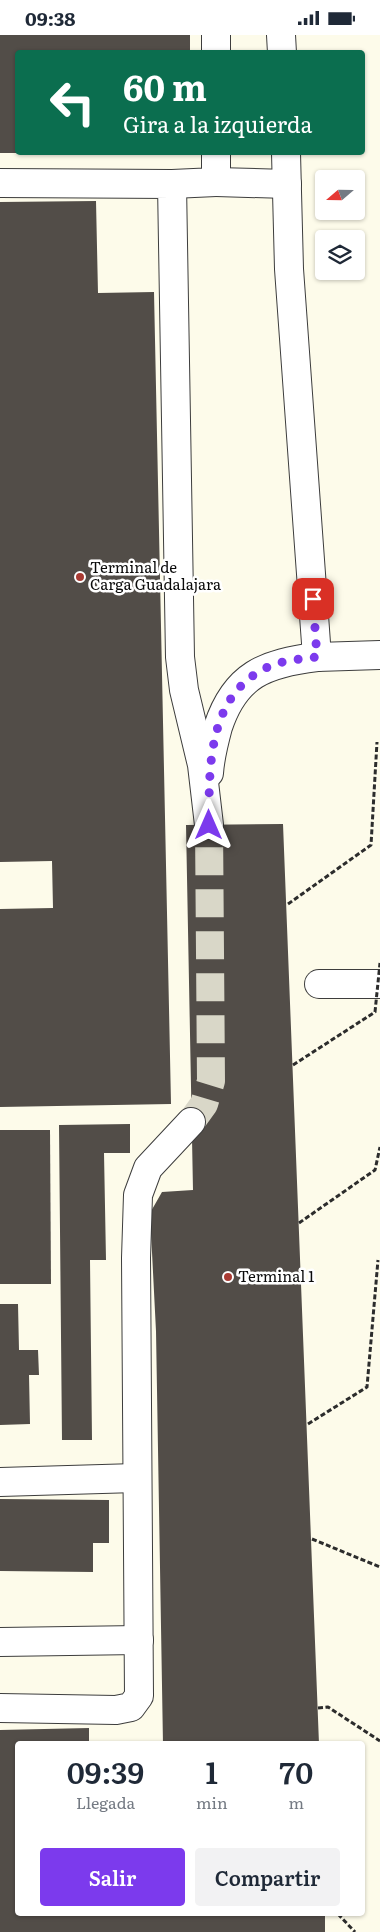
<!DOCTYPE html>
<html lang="es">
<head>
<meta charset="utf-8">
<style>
  body { margin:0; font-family:Literata,serif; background:#f2f2f3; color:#1f2937; height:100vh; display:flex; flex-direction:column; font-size:19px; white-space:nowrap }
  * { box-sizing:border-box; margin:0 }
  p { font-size:16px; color:#747a83 }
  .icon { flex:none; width:28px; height:28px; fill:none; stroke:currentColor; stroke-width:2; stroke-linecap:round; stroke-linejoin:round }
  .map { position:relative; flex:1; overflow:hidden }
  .details { position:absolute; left:15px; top:1706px; width:350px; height:175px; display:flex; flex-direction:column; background:#fff; border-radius:5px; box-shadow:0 1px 4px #0004 }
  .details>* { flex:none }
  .top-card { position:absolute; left:15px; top:15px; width:350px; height:105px; border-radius:5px; box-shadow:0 1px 4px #0004; background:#0b6e4f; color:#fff; overflow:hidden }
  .needle { width:32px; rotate:250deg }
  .tools { position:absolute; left:315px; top:135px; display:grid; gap:10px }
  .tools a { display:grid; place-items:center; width:50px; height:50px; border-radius:5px; background:#fff; box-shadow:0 1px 4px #0004; font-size:25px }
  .pin { position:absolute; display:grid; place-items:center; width:42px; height:42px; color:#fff; margin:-21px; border-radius:10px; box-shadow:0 2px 8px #0006 }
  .me { position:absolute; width:55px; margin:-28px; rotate:0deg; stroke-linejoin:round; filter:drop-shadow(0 0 4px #0008) }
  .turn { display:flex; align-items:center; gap:18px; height:105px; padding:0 25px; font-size:22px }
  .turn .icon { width:65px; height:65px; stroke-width:2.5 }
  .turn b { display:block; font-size:35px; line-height:42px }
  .eta { display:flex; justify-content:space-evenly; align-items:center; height:85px; text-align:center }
  .eta b { font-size:30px; font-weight:600; line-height:35px }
  .primary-button { display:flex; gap:10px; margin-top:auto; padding:10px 25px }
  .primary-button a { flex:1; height:58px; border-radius:5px; background:#7c3aed; color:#fff; font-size:20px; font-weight:600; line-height:58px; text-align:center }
  .primary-button a+a { background:#f2f2f3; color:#1f2937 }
  .status { display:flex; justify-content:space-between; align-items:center; height:35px; padding:0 25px; background:#fff; direction:ltr }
  .status svg { height:14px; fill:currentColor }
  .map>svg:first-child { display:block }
  .building { fill:#524d48 }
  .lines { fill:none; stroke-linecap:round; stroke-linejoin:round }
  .minor-tunnel { stroke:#d9d7c8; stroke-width:28; stroke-dasharray:28 14; stroke-linecap:butt }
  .minor-casing { stroke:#3d3d3d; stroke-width:30 }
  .path { stroke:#2c2c2c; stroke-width:3; stroke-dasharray:5 2.5; stroke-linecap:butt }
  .minor { stroke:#fff; stroke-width:28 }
  .path-bridge { stroke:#2c2c2c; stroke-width:3; stroke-dasharray:5 2.5; stroke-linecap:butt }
  .route { stroke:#7c3aed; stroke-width:9; stroke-dasharray:0 16.2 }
  .poi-dot { fill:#a93b33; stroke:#fff; stroke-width:2 }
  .labels { text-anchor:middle; stroke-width:5; stroke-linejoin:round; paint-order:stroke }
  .poi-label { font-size:15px; fill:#0a0a0a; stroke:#fff; text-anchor:start }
</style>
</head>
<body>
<div class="status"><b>09:38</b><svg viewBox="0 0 49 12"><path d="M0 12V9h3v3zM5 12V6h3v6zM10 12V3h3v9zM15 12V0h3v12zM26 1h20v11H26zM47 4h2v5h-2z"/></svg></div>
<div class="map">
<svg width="380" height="1897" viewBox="0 0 380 1897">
  <rect width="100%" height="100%" fill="#fdfbea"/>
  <g class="building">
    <path d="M0 0H190V18H18V118H0Z"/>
    <path d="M96 166 98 258 154 257 171 1069 0 1072V874L53 873 52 826 0 827V167Z"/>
    <path d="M283 789 319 1709H163L156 1296 150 1178 162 1157 193 1155 186 790Z"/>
    <path d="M130 1089V1118H104L106 1225H90L92 1405H62L59 1090Z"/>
    <path d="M0 1095H50L51 1249H0Z"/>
    <path d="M0 1269H18L19 1315H38L39 1340H29L30 1389 0 1390Z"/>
    <path d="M0 1464 109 1465V1508H93V1537L0 1536Z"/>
    <path d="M89 1693V1709H18V1879H325V1897H0V1695Z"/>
  </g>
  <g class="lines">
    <path class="minor-tunnel" d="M191 1087 204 1069 211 1046 209 790"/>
    <g class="minor-casing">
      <g id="minor">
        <path d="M216 0V18"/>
        <path d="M281 0 282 18"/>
        <path d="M216 147 287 149"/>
        <path d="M0 148 172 149 180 622 184 655 202 730 209 790"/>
        <path d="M172 149 216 147V118"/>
        <path d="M317 622 380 620"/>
        <path d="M209 738C210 722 214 707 218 692 235 640 265 628 317 622L289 234 286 118"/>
        <path d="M319 949H380"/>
        <path d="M0 1447 136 1443"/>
        <path d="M0 1607 139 1605"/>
        <path d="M0 1673 116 1675 131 1672 139 1661 136 1223 138 1160 148 1133 191 1087"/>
      </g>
    </g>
    <g class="path">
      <path d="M288 869 371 810 377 707"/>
      <path d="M299 1188 375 1135 380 1112"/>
      <path d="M308 1389 367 1352 378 1225"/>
      <path d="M312 1504 380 1532"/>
      <path d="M318 1673 328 1672 380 1706"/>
      <path d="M338 1879 355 1897"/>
    </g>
    <use href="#minor" class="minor"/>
    <path class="path-bridge" d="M293 1030 375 977 380 928"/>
  </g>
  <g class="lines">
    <path class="route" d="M209 790C209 733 207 660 268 632 283 625 301 624 317 622L313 564"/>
  </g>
  <g class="poi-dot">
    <circle cx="80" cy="542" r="5"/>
    <circle cx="228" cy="1242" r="5"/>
  </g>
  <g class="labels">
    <g class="poi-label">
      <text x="90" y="538">Terminal de<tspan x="90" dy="17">Carga Guadalajara</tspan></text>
      <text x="238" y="1247">Terminal 1</text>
    </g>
  </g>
</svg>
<div class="tools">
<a><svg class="needle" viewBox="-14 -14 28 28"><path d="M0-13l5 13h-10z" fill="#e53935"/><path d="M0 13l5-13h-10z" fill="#747a83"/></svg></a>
<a><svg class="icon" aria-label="layers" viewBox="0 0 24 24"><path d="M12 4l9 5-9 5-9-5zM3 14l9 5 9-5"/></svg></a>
</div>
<div class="pin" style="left:313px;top:564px;background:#d93025"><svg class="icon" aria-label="arrive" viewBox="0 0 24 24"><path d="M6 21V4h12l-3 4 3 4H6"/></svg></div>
<svg class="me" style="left:209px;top:790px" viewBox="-20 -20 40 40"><path d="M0-17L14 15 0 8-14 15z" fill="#7c3aed" stroke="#fff" stroke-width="4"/></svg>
<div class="top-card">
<div class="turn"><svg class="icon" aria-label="left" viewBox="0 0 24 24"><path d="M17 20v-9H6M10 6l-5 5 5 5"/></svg><div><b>60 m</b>Gira a la izquierda</div></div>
</div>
<section class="details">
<div class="eta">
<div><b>09:39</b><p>Llegada</p></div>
<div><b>1</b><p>min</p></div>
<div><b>70</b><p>m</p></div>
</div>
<div class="primary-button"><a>Salir</a><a>Compartir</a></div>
</section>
</div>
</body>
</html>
